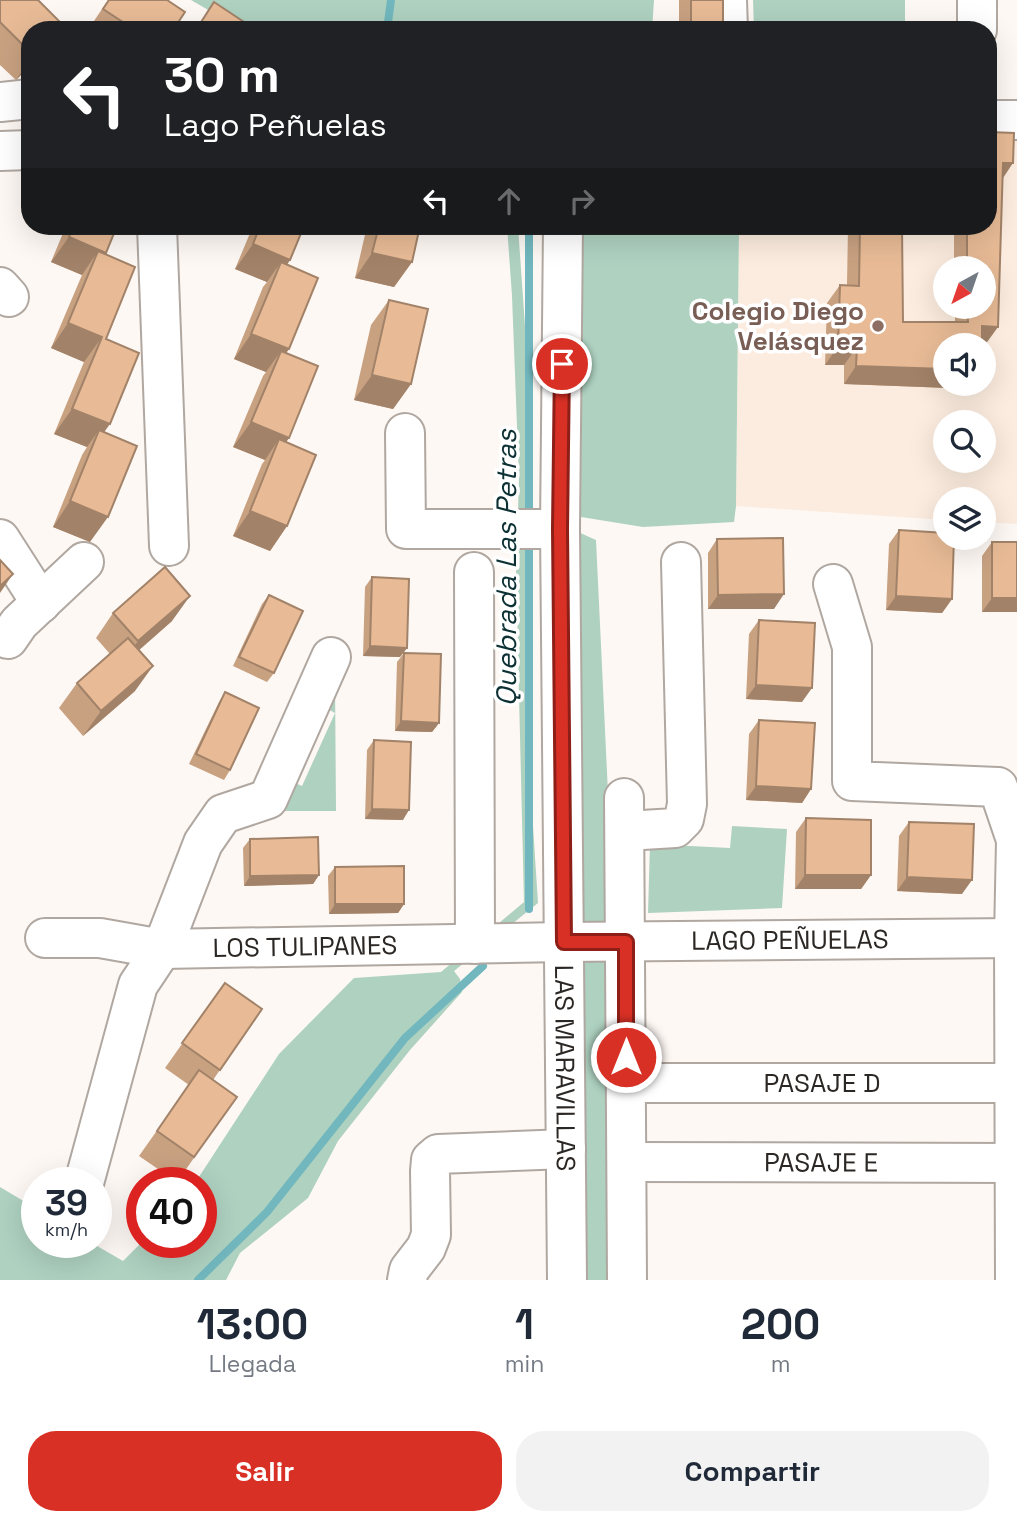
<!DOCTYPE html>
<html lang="es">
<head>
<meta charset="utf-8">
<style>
  body { margin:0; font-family:"Space Grotesk",sans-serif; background:#f2f2f3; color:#1f2937; height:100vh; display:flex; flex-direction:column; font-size:26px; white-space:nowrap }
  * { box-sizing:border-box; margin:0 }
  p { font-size:23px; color:#747a83 }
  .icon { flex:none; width:38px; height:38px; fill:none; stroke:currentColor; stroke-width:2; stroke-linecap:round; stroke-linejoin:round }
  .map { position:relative; height:1280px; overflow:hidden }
  .panel { display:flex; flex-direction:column; background:#fff; flex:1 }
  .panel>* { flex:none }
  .top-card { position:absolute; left:21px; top:21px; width:976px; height:214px; border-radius:28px; box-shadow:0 7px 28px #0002; background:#202124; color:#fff; overflow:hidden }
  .needle { width:46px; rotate:220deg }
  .tools { position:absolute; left:933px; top:256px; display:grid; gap:14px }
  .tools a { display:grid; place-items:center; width:63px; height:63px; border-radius:50%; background:#fff; box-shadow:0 7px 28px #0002; font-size:35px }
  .speed { position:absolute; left:21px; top:1167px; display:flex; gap:14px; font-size:35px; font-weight:700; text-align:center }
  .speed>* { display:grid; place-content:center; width:91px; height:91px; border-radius:50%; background:#fff; box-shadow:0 7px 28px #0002; line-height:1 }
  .speed small { font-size:18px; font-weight:400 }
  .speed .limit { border:10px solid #d22; background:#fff; color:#111 }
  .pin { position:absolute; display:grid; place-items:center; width:60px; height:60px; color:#fff; margin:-30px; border:4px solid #fff; border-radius:50%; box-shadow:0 2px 7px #0007 }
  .me { position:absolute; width:77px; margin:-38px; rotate:0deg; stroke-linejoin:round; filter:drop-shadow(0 0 5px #0008) }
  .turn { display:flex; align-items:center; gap:24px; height:147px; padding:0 28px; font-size:32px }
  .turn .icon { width:91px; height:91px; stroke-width:2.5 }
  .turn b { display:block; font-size:49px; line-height:60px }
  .lanes { display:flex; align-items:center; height:66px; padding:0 28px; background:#0003; justify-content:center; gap:35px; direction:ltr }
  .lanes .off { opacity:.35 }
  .eta { display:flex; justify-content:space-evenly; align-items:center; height:119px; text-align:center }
  .eta b { font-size:42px; font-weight:600; line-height:49px }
  .action { display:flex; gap:14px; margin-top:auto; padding:14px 28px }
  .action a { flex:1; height:80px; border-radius:28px; background:#d93025; color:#fff; font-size:28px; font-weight:600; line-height:80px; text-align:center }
  .action a+a { background:#f2f2f3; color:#1f2937 }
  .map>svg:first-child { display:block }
  .built { fill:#fcecdf; fill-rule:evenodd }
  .green { fill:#aed1c0 }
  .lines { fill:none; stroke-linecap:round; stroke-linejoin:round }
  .stream { stroke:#71b7bd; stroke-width:8 }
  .minor-casing { stroke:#b0a7a0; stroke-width:42 }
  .minor { stroke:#fff; stroke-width:38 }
  .wall { fill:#c8a181 }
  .shaded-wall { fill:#a28369 }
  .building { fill:#e8bb96; stroke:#a28369; stroke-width:2 }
  .route-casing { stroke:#8d1f18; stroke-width:18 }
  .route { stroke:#d93025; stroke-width:12 }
  .education-dot { fill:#8d6e63; stroke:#fff; stroke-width:2.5 }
  .labels { text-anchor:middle; stroke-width:7; stroke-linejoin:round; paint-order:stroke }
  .education-label { font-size:26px; font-weight:bold; fill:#785e54; stroke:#fff; text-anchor:end }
  .street-label { font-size:26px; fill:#2b2724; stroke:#fff }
  .water-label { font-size:28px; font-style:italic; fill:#0c3033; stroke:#fff }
</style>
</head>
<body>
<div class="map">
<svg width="1017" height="1280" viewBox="0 0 1017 1280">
  <rect width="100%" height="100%" fill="#fef8f4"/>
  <path class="built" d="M989 137 1017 138V524L984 522V499H945V520L736 506 739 226H989ZM945 268H984V306H945ZM945 345H984V383H945ZM945 422H984V460H945Z"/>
  <g class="green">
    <path d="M191 0H654L652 30H243Z"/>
    <path d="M753 0H905V30H754Z"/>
    <path d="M507 226H518L533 441V538L528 682 533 769V826L538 903 454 971 460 979 462 992 410 1050 338 1141 308 1198 240 1253 226 1280H0V1187L37 1209V1242L92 1243 123 1261 142 1242H201V1183H195L279 1054 354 978 441 972 524 902 516 571 519 479 512 296Z"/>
    <path d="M582 226H739L736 506 734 522 643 527 581 517Z"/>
    <path d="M578 532 596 540 608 793V928L580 929Z"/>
    <path d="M335 679 336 811H273L288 780 302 786 335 713 322 706Z"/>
    <path d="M732 826 787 829 782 908 648 913 650 844 730 848Z"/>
    <path d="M581 958H609V1280H582Z"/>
  </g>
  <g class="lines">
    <g class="stream">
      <path d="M387 30 391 0"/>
      <path d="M529 520V226"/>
      <path d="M529 909V540"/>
      <path d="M198 1280 267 1212 405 1038 483 966"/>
    </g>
    <g class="minor-casing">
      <g id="minor">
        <path d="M727 0 728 30"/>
        <path d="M977 0V30"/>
        <path d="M0 102 30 99"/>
        <path d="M989 120H1017"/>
        <path d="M0 151 30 150"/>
        <path d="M157 226 169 546"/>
        <path id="s1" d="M563 226 560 529 567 1280"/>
        <path d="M0 287 9 297"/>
        <path d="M405 433 406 529H560"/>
        <path d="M0 539 41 603"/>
        <path d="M474 572 475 944"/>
        <path d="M833 584 852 647V781L998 787 1016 840 1014 938 1015 1280"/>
        <path d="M8 639 19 623 84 562"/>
        <path d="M624 798 627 1280"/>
        <path d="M626 831 675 828 684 819 687 804 681 562"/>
        <path id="s2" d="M45 938H100L162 949 564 942 1017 938"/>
        <path id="s3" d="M626 1083H1017"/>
        <path id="s4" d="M627 1162 1017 1163"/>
        <path d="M84 1183 138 985 162 949 203 843 223 814 268 799 331 657"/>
        <path d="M407 1280 409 1270 426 1248 431 1235 430 1171 431 1160 438 1154 566 1149"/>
      </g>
    </g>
    <use href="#minor" class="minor"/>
  </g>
  <g class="wall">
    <path d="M0 0 63 25 60 30H30V66L16 80 0 65Z"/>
    <path d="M108 0H167L173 30H88Z"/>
    <path d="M679 0H723V23L718 30H679Z"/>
    <path d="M1002 179 985 345H945L949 388 844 384V365H825L827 303 840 285H847L848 226H902L903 322H955V306H984V268H954V226H989Z"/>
    <path d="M66 226H117L105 254 106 339 104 432 90 542 53 527 82 455 87 447 54 434 84 362 51 348 82 275 51 262Z"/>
    <path d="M253 226H304L290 260 287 265 289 349 286 353 289 438 286 442 287 526 270 551 233 536 262 464 265 460 233 447 263 376 266 372 234 359 263 287 267 282 235 269Z"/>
    <path d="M367 226H420L412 262 394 287 355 278Z"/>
    <path d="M389 300 411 384 393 409 354 400 371 325Z"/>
    <path d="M899 530 952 599 942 613 886 610 889 544Z"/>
    <path d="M717 539 774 609H708V553Z"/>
    <path d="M992 542H1017V612H982V556Z"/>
    <path d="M372 577 407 648 400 657 363 656 365 587Z"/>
    <path d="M269 595 274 673 267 682 233 666 262 604Z"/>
    <path d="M113 613 172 621 139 650 135 691 83 736 59 708 77 683 110 654 96 638Z"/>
    <path d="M759 620 802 702 746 699 749 634Z"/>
    <path d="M404 653 439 723 432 732 395 731 397 662Z"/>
    <path d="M225 692 230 770 224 780 189 764 219 702Z"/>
    <path d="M759 720 811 789 802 803 746 800 749 734Z"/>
    <path d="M374 740 403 820 365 819 367 750Z"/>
    <path d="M806 818 871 875 861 889H795L796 832Z"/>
    <path d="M909 822 962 894 897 891 899 836Z"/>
    <path d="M250 839 319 875 313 884 244 886 243 848Z"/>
    <path d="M335 867 404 904 398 913 329 914 328 876Z"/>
    <path d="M225 983 262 1009 213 1080 237 1097 177 1182 139 1156 189 1085 165 1068Z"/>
  </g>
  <g class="shaded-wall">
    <path d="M691 23H723L718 30H687Z"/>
    <path d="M30 60V66L16 80Z"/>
    <path d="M1003 163H1013L1001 181Z"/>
    <path d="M69 237 106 253 89 278 98 251 82 275 51 262Z"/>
    <path d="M253 244 290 260 272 285 281 262 267 282 235 269Z"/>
    <path d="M372 253 412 262 394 287 355 278Z"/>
    <path d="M68 323 102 337 84 362 51 348Z"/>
    <path d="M982 326 998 327 985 345 970 344Z"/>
    <path d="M251 334 289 349 271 374 281 351 266 372 234 359Z"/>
    <path d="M838 346 857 347 844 365H825Z"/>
    <path d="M856 366 945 369V383H952L949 388 844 384Z"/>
    <path d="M372 375 411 384 393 409 354 400Z"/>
    <path d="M72 409 110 424 92 449 99 430 87 447 54 434Z"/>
    <path d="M251 422 289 438 271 463 279 439 265 460 233 447Z"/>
    <path d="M70 501 108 517 90 542 53 527Z"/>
    <path d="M250 511 287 526 270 551 233 536Z"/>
    <path d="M13 574 0 593V586Z"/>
    <path d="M784 594 774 609H708L718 595Z"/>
    <path d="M190 596 172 621 121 666 138 641Z"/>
    <path d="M896 596 952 599 942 613 886 610Z"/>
    <path d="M992 598H1017V612H982Z"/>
    <path d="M370 646 407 648 400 657 363 656Z"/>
    <path d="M153 666 135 691 83 736 101 711Z"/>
    <path d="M756 685 812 688 802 702 746 699Z"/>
    <path d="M401 721 439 723 432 732 395 731Z"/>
    <path d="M756 786 811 789 802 803 746 800Z"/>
    <path d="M372 809 409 810 403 820 365 819Z"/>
    <path d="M319 875 313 884 244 886 250 876Z"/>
    <path d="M805 875H871L861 889H795Z"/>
    <path d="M907 877 972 880 962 894 897 891Z"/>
    <path d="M335 904H404L398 913 329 914Z"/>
  </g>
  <g class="building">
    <path d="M0 0H38L63 25 59 30H30V52L0 22Z"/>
    <path d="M109 0H167L185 12 173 30H135L103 9Z"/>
    <rect x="691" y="0" width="32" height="23"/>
    <path d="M214 2 256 30H196Z"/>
    <path d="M989 132 1014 133 1013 163H1003L998 327 982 326V345H945V369L856 366 857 347 838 346 840 285 859 286 860 226H902L903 322H968L967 306H984V268H967V226H989Z"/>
    <path d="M73 226H117L106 253 69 237Z"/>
    <path d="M260 226H304L290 260 253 244Z"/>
    <path d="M379 226H420L412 262 372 253Z"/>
    <path d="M98 251 135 267 106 339 139 353 110 424 72 409 102 337 68 323Z"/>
    <path d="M281 262 318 278 289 349 251 334Z"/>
    <path d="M389 300 428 309 411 384 372 375Z"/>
    <path d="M281 351 318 366 289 438 251 422Z"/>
    <path d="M99 430 137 446 108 517 70 501Z"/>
    <path d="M279 439 316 455 287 526 250 511Z"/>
    <path d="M899 530 945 533V537H954L952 599 896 596Z"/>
    <path d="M783 538 784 594 718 595 717 539Z"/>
    <rect x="992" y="542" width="25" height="56"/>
    <path d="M0 560 13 574 0 586Z"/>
    <path d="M165 567 190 596 138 641 113 613Z"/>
    <path d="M372 577 409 579 407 648 370 646Z"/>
    <path d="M269 595 303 611 274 673 239 657Z"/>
    <path d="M759 620 815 623 812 688 756 685Z"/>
    <path d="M128 638 153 666 101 711 77 683Z"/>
    <path d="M404 653 441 654 439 723 401 721Z"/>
    <path d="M225 692 259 708 230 770 196 754Z"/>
    <path d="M759 720 815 723 811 789 756 786Z"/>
    <path d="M374 740 411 742 409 810 372 809Z"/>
    <path d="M806 818 871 820V875H805Z"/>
    <path d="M909 822 974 824 972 880 907 877Z"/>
    <path d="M318 837 319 875 250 876V839Z"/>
    <path d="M404 866V904H335V867Z"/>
    <path d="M225 983 262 1009 220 1070 182 1043Z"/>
    <path d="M199 1070 237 1097 194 1157 157 1131Z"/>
  </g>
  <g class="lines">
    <g class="route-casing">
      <path id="route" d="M562 364 560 529 564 942H626V1057"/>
    </g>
    <use href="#route" class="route"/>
  </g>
  <circle class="education-dot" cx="878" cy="326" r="7"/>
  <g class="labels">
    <g class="education-label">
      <text x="864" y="320">Colegio Diego<tspan x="864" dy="30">Velásquez</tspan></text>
    </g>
    <g class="street-label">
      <text dy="9" stroke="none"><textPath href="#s2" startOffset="746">LAGO PEÑUELAS</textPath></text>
      <text dy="9" stroke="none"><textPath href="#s2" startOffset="261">LOS TULIPANES</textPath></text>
      <text dy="9" stroke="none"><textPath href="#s1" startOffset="842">LAS MARAVILLAS</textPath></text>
      <text dy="9" stroke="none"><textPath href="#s3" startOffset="196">PASAJE D</textPath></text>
      <text dy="9" stroke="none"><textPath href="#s4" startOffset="194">PASAJE E</textPath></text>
    </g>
    <g class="water-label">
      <text transform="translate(506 568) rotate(-90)" y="10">Quebrada Las Petras</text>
    </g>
  </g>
</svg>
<div class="tools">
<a><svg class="needle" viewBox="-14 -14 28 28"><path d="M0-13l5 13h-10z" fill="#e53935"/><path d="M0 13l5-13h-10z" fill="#747a83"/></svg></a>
<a><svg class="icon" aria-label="sound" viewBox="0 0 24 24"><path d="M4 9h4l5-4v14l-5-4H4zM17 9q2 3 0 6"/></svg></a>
<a><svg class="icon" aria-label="search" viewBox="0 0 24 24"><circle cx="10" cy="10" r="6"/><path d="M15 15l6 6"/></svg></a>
<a><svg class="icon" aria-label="layers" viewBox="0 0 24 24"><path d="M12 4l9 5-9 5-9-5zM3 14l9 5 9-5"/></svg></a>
</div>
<div class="speed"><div>39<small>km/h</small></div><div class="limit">40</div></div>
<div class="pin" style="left:562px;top:364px;background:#d93025"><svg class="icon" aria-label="arrive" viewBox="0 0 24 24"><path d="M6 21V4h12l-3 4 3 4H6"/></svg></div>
<svg class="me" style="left:626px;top:1057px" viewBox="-20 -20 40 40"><circle r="17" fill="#d93025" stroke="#fff" stroke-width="3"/><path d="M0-11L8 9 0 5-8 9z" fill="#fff"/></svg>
<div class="top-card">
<div class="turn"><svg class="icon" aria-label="left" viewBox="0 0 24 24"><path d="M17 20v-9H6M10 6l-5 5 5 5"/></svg><div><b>30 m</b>Lago Peñuelas</div></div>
<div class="lanes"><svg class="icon" aria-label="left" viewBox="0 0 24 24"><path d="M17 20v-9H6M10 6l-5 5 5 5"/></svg><svg class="icon off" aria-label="ahead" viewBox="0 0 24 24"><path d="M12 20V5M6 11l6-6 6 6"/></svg><svg class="icon off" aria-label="right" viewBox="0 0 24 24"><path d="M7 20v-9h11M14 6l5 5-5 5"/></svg></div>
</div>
</div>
<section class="panel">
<div class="eta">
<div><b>13:00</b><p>Llegada</p></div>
<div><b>1</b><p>min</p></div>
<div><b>200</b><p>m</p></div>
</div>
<div class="action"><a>Salir</a><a>Compartir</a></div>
</section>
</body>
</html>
